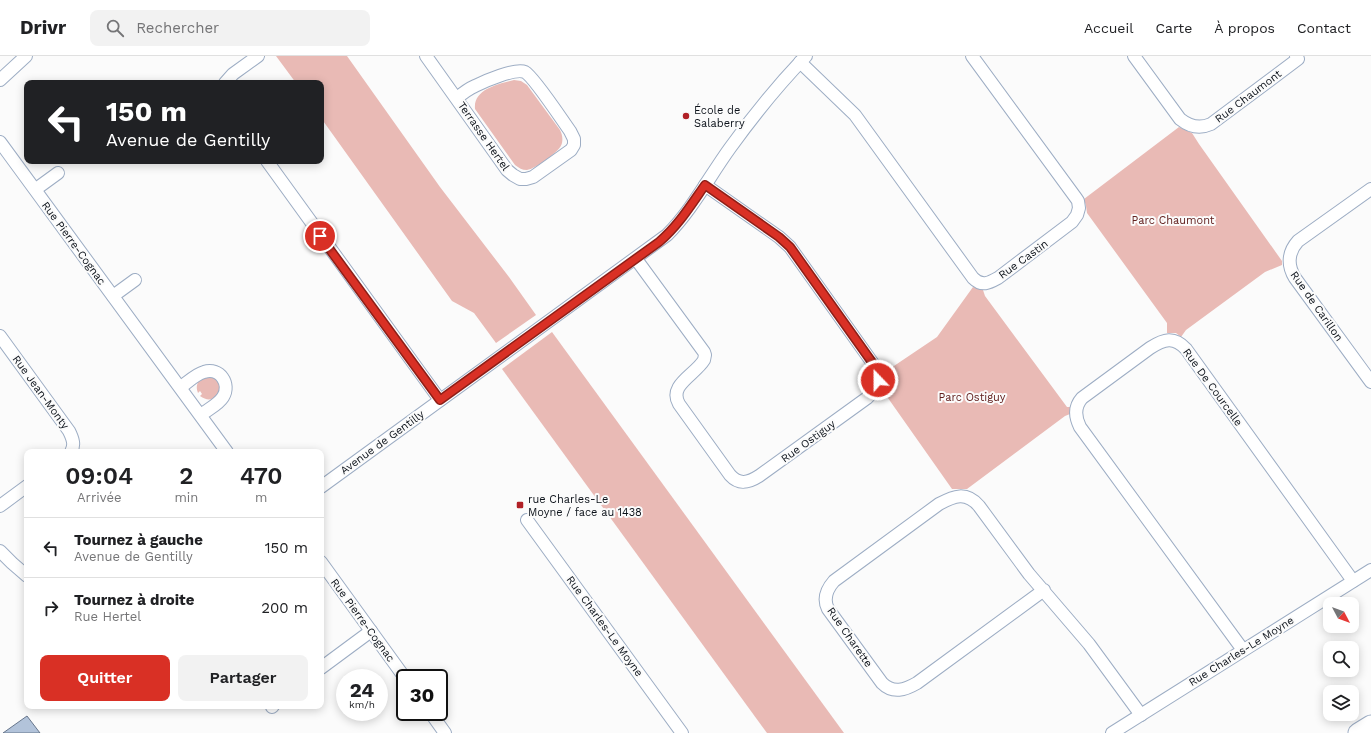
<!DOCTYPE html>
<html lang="fr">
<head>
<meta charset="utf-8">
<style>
  body { margin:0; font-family:"Work Sans",sans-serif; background:#f2f2f2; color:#202124; height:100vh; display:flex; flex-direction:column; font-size:15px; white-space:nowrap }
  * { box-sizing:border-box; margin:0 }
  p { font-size:13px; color:#757577 }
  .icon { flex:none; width:22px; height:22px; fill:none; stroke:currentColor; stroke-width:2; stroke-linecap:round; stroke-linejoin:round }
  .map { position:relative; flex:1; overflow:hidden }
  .panel { position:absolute; left:24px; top:393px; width:300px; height:260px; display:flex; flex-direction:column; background:#fff; border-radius:8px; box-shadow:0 2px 10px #0003 }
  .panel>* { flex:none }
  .top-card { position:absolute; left:24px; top:24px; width:300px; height:84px; border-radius:8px; box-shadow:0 2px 10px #0003; background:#202124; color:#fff; overflow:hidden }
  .needle { width:26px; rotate:131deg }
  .fabs { position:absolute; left:1323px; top:541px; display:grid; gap:8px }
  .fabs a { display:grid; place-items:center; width:36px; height:36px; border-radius:8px; background:#fff; box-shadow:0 2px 10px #0003; font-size:20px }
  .speed { position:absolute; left:336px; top:613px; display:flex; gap:8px; font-size:20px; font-weight:700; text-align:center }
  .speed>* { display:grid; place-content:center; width:52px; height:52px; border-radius:50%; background:#fff; box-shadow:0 2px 10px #0003; line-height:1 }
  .speed small { font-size:10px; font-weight:400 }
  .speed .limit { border:2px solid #111; border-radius:6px; background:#fff; color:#111 }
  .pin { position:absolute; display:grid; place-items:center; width:34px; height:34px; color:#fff; margin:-17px; border:2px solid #fff; border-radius:50%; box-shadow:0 1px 4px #0007 }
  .me { position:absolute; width:44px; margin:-22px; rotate:338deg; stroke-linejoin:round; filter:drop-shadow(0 0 3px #0008) }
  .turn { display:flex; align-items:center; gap:14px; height:84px; padding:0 16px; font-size:18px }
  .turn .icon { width:52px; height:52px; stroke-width:2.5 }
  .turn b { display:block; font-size:28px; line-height:34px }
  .eta { display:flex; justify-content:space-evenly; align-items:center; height:68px; text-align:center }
  .eta b { font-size:24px; font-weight:600; line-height:28px }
  .primary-button { display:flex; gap:8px; margin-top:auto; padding:8px 16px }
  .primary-button a { flex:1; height:46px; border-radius:8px; background:#d93025; color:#fff; font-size:16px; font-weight:600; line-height:46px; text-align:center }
  .primary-button a+a { background:#f2f2f2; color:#202124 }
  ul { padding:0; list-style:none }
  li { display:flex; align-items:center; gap:12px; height:60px; padding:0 16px; border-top:1px solid #e0e0e0 }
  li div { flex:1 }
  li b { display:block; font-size:15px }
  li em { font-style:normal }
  header { display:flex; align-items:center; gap:24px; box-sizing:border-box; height:56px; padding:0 20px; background:#fff; border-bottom:1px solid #e0e0e0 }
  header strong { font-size:19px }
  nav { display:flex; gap:22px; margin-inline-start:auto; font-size:14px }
  .search { width:280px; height:36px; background:#f2f2f2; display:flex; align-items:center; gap:10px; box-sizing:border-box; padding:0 14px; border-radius:8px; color:#757577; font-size:15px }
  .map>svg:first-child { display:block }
  .green { fill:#e9bab5 }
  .building { fill:#b2c3da; stroke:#67768c }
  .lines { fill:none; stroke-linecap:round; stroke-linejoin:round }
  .minor-casing { stroke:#9dadc4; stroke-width:14 }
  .primary-casing { stroke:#9dadc4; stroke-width:21 }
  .minor { stroke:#fff; stroke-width:12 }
  .primary { stroke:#fff; stroke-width:19 }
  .route-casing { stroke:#8d1f18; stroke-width:10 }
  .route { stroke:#d93025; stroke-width:7 }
  .poi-dot { fill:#b12026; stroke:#fbfbfb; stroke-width:1.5 }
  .labels { text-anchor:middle; stroke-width:4; stroke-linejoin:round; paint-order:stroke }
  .street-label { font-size:11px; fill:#0c121a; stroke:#fbfbfb }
  .poi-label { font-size:11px; fill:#0c121a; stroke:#fbfbfb; text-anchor:start }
  .park-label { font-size:11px; fill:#62201e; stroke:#fbfbfb }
</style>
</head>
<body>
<header>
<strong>Drivr</strong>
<div class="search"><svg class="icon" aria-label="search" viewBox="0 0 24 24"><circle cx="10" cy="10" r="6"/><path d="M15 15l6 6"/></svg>Rechercher</div>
<nav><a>Accueil</a><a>Carte</a><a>À propos</a><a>Contact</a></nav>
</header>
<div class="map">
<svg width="1371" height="677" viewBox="0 0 1371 677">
  <rect width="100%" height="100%" fill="#fbfbfb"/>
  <g class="green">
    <path d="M276 0H347L440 131 509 221 536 259 496 287 474 257 452 245 321 62V27H296Z"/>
    <path d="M514 24 521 25 527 29 560 74C562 78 563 82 562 87 561 95 535 113 527 114 522 114 519 112 515 109L475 53C473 33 499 28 514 24Z"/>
    <path d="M1179 71 1192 77 1199 88 1282 205V209L1265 216 1186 274 1181 281 1176 277H1167V267L1087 157 1086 150 1084 143Z"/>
    <path d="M973 231 983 234 985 240 1067 351H1071L1070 358 1065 360 967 433H952L883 335 886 324 885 316 937 281Z"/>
    <path d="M552 276 844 677H767L502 313Z"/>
    <path d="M203 320 215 321 220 329C219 341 211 348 200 340L202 338 200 335 198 337C195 329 198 325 203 320Z"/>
  </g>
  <path class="building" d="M27 660 40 677H3Z"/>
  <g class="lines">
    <g class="minor-casing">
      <g id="minor">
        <path d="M426 0 507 114 513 119 520 123H526L533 121 571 94 574 89V83L570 75C562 64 534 21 525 16 515 12 485 25 475 30 468 33 463 37 457 42"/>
        <path d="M1134 0 1180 63C1190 71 1200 73 1211 68L1298 3 1296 0"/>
        <path d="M800 6 855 59 973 222C982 231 989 227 998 222L1072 166 1077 159 1079 152 1078 145 1076 142 972 0"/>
        <path d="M0 24 26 0"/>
        <path d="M225 27 233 18 258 0"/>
        <path d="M0 86 227 396"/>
        <path d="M267 105 440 344"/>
        <path d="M36 133 58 117"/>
        <path d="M1371 133 1298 185C1288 196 1287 209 1295 222L1371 326"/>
        <path d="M636 203 704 296 705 299 704 304C695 319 668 329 679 348L730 419C739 429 748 427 759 420L867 342C878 332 881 322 874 309L790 191 779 181 705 129"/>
        <path d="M113 240 135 224"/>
        <path d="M0 280 69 375C73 383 75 389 71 396"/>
        <path d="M181 331C188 326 196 318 204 316 220 311 231 328 223 341 218 349 208 353 201 359"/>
        <path d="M321 431 667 179C692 154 709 121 730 92 753 60 779 28 806 0"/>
        <path d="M0 450 27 430"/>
        <path d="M527 464 682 677"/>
        <path d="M0 495 12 507 27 520"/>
        <path d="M321 506 405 622"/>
        <path d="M1044 534 917 627C905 634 893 638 882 627L828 553C823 543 827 533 834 525L939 448C954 440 966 435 979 450L1029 518 1089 588 1141 659"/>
        <path d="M1243 594 1080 371C1075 361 1074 351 1082 342L1150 292C1164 283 1174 280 1186 293L1353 525"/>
        <path d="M321 612 371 575"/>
        <path d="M272 651 273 650"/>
        <path d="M430 656 445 677"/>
        <path d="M1112 677 1371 514"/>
      </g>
    </g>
    <g class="primary-casing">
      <path id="primary" d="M1358 677 1371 669"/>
    </g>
    <use href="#minor" class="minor"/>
    <use href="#primary" class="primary"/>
  </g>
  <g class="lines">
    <g class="route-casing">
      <path id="route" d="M320 180 440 344 659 186C678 170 691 149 705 129L779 181 790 191 874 309 878 317V324"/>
    </g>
    <use href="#route" class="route"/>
  </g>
  <g class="poi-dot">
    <circle cx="686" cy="60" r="4"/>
    <rect x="516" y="445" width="8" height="8" rx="2"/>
  </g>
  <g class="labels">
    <g class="street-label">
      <text transform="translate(1248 40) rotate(-37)" y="4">Rue Chaumont</text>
      <text transform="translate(484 80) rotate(55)" y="4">Terrasse Hertel</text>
      <text transform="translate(74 187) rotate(54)" y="4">Rue Pierre-Cognac</text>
      <text transform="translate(1023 203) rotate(-36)" y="4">Rue Castin</text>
      <text transform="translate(1317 250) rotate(55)" y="4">Rue de Carillon</text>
      <text transform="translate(1213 331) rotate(54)" y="4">Rue De Courcelle</text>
      <text transform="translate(41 336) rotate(54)" y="4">Rue Jean-Monty</text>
      <text transform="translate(808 385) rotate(-36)" y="4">Rue Ostiguy</text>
      <text transform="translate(382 386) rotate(-36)" y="4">Avenue de Gentilly</text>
      <text transform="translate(363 564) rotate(54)" y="4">Rue Pierre-Cognac</text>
      <text transform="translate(605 570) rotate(54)" y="4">Rue Charles-Le Moyne</text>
      <text transform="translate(850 581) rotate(55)" y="4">Rue Charette</text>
      <text transform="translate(1241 595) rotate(-32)" y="4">Rue Charles-Le Moyne</text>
    </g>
    <g class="poi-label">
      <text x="694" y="58">École de<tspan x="694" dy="13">Salaberry</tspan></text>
      <text x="528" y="447">rue Charles-Le<tspan x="528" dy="13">Moyne / face au 1438</tspan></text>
    </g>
    <g class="park-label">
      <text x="1173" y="168">Parc Chaumont</text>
      <text x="972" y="345">Parc Ostiguy</text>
    </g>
  </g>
</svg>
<div class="fabs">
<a><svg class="needle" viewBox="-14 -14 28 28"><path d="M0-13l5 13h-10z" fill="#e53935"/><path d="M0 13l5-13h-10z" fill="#757577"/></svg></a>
<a><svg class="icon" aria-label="search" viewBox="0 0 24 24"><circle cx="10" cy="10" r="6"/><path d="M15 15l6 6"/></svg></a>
<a><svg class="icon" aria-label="layers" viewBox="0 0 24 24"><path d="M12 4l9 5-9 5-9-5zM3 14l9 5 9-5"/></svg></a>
</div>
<div class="speed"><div>24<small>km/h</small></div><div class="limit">30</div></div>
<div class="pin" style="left:320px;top:180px;background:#d93025"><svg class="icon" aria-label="arrive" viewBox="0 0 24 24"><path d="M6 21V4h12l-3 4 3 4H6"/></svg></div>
<svg class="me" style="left:878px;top:324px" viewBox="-20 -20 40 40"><circle r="17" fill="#d93025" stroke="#fff" stroke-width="3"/><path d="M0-11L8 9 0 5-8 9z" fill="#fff"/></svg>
<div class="top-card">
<div class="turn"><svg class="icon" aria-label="left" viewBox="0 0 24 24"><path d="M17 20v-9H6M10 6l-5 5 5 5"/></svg><div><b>150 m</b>Avenue de Gentilly</div></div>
</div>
<section class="panel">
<div class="eta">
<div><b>09:04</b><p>Arrivée</p></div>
<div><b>2</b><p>min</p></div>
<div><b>470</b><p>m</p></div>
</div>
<ul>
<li><svg class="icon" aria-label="left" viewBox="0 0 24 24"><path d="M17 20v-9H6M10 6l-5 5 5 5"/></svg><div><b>Tournez à gauche</b><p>Avenue de Gentilly</p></div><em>150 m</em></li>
<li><svg class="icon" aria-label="right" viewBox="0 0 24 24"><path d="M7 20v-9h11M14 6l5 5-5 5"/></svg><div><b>Tournez à droite</b><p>Rue Hertel</p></div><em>200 m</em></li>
</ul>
<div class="primary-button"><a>Quitter</a><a>Partager</a></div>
</section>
</div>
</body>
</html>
